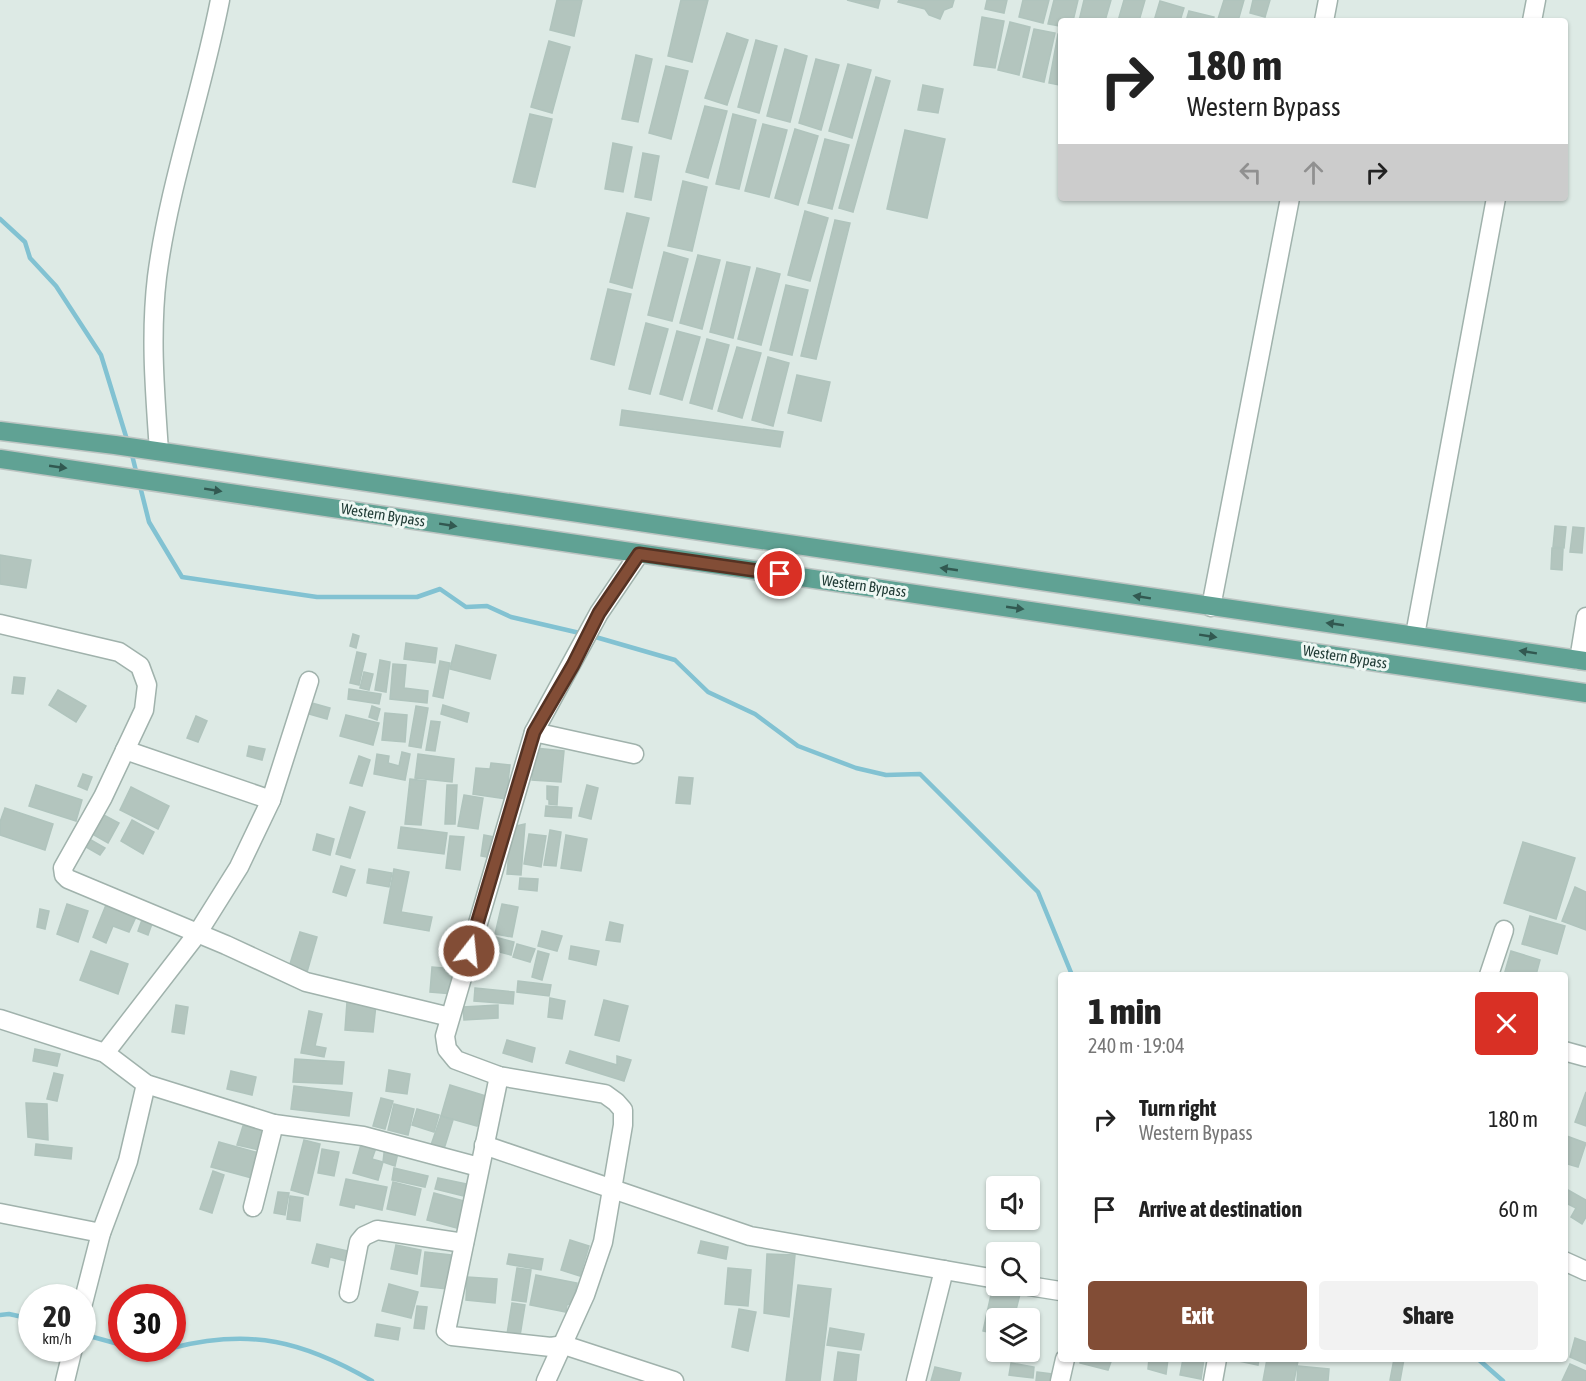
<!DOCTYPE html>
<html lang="en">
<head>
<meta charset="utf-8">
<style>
  body { margin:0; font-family:"Asap Condensed",sans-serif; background:#f2f2f2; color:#222; height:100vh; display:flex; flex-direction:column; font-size:22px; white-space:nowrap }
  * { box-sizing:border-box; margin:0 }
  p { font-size:20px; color:#767676 }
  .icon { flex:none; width:33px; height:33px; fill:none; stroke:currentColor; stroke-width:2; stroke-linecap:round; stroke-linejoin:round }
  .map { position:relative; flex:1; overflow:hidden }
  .panel { position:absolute; left:1058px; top:972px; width:510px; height:390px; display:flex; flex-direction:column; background:#fff; border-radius:6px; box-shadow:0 2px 4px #0004 }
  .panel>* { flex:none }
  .top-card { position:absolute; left:1058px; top:18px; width:510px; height:183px; border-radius:6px; box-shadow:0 2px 4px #0004; background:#fff; color:#222; overflow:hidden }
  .controls { position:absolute; left:986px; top:1176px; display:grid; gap:12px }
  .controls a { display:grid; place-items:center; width:54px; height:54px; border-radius:6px; background:#fff; box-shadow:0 2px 4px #0004; font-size:30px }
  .speed { position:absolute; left:18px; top:1284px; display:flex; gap:12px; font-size:30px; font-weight:700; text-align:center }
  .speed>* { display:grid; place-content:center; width:78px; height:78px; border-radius:50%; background:#fff; box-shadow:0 2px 4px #0004; line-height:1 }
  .speed small { font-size:15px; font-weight:400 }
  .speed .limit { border:9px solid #d22; background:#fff; color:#111 }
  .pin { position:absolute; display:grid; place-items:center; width:51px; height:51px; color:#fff; margin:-26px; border:3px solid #fff; border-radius:50%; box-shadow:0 2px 6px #0007 }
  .me { position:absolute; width:66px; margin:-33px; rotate:16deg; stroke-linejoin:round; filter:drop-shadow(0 0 4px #0008) }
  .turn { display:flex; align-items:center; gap:21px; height:126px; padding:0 30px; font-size:27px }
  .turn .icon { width:78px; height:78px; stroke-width:2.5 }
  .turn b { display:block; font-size:42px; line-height:51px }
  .lanes { display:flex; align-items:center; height:57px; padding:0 30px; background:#0003; justify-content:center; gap:30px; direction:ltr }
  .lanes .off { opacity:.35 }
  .round { display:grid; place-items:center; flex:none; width:63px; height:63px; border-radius:6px; background:#f2f2f2 }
  .overview { display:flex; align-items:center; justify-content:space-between; height:102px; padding:0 30px }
  h1 { font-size:36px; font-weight:800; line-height:45px }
  .primary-button { display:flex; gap:12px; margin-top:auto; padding:12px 30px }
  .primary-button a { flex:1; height:69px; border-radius:6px; background:#824d36; color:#fff; font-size:24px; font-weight:800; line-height:69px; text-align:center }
  .primary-button a+a { background:#f2f2f2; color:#222 }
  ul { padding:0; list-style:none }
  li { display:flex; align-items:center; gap:18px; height:90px; padding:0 30px }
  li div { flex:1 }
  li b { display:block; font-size:22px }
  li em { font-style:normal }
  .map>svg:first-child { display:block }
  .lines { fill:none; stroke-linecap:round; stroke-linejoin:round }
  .stream { stroke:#82c2d2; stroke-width:4.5 }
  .building { fill:#b3c5be; stroke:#b0c4bd; stroke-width:1.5 }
  .minor-casing { stroke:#a0b2ac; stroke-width:21 }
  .major-casing { stroke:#bcc4c2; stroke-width:21 }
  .minor { stroke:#fff; stroke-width:18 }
  .major { stroke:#60a294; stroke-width:18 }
  .oneway { fill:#325951 }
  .route-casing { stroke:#543223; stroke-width:15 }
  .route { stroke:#824d36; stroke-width:10 }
  .labels { text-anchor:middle; stroke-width:6; stroke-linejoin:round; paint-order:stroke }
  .street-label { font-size:15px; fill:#1f3a34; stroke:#eef7f3 }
</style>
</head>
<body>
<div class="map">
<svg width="1586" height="1381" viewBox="0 0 1586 1381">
  <rect width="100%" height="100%" fill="#ddeae5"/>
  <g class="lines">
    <g class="stream">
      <path d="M0 219 25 242 30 258 56 286 101 355 128 443"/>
      <path d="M131 451 137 475"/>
      <path d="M140 486 149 522 182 577 317 597H417L440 589 466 607 487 606 511 617 584 634"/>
      <path d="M592 636 675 660 708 692 755 714 798 746 856 768 886 775 920 774 1038 892 1072 975"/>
      <path d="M0 1315 9 1314 32 1319"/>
      <path d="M82 1334 122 1345"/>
      <path d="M136 1348 152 1353 169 1348"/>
      <path d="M172 1348C251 1328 303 1341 372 1381"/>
      <path d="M1478 1359 1503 1381"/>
    </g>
  </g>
  <g class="building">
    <path d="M557 0H582L574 36 550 30Z"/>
    <path d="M681 0H708L692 62 668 56Z"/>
    <path d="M847 0H880L878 8Z"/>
    <path d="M899 0H954L952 7 944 10 940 19 929 15 925 9 898 2Z"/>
    <path d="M987 0H1007L1004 13 985 9Z"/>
    <path d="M1023 0H1049L1043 23 1019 17Z"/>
    <path d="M1054 0H1078L1073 21H1060V26L1048 24Z"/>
    <path d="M1084 0H1111L1105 21H1079Z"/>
    <path d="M1124 0H1145L1139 21H1118Z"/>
    <path d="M1224 0H1244L1238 21 1218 19Z"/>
    <path d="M1253 0H1270L1265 17 1250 13Z"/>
    <path d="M1160 1 1184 8 1180 21H1154Z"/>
    <path d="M1189 11 1214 17 1213 21H1186Z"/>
    <path d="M982 17 1004 21 995 68 974 65Z"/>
    <path d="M1010 22 1030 27 1019 75 998 70Z"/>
    <path d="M1034 29 1055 33 1044 82 1023 77Z"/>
    <path d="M727 33 748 40 727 105 705 98Z"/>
    <path d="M1058 34H1060V85L1049 83Z"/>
    <path d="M756 40 777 46 759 113 738 107Z"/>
    <path d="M549 41 570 47 552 113 531 107Z"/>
    <path d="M785 49 807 56 790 122 767 116Z"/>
    <path d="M636 55 652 59 638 122 622 119Z"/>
    <path d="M816 59 839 65 821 130 799 123Z"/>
    <path d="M848 64 871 70 852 138 829 131Z"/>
    <path d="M666 66 688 71 671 139 649 133Z"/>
    <path d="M876 77 890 81 853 212 839 208Z"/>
    <path d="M923 85 943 89 938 113 918 110Z"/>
    <path d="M705 106 727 111 708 178 686 172Z"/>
    <path d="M530 114 552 119 535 187 513 182Z"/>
    <path d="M733 114 756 120 739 189 716 184Z"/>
    <path d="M763 124 787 130 769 197 745 191Z"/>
    <path d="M795 129 818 136 798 205 775 198Z"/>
    <path d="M905 130 945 139 927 218 887 209Z"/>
    <path d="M825 139 849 145 832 209 808 203Z"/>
    <path d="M613 143 632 147 623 192 605 189Z"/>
    <path d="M643 153 659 156 651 200 635 197Z"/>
    <path d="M683 181 707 187 692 251 668 246Z"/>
    <path d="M805 211 828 218 810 281 788 275Z"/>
    <path d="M627 213 649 218 632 288 610 282Z"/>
    <path d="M835 220 850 223 816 359 801 356Z"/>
    <path d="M664 252 688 259 672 321 648 315Z"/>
    <path d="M698 255 720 260 702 329 680 323Z"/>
    <path d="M727 262 750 267 733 338 710 332Z"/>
    <path d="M757 268 780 274 761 345 738 339Z"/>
    <path d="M786 285 808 290 792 355 770 350Z"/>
    <path d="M608 289 631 294 614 365 591 359Z"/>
    <path d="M646 323 668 329 650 394 629 389Z"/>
    <path d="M677 331 700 337 682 400 660 394Z"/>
    <path d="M707 339 729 345 712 409 690 403Z"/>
    <path d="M737 347 761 353 742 418 718 411Z"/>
    <path d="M768 357 789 363 773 426 752 420Z"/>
    <path d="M797 375 830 382 821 421 788 413Z"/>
    <path d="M622 410 783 432 780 447 620 425Z"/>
    <path d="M1555 526 1566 527 1564 548 1553 547Z"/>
    <path d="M1573 527 1584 528 1582 553 1570 552Z"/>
    <path d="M1552 548 1563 549 1562 570 1551 569Z"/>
    <path d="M0 555 31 560 26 588 0 584Z"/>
    <path d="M353 634 359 636 356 648 350 646Z"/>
    <path d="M406 643 437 648 435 663 404 659Z"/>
    <path d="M456 645 496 655 490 679 450 669Z"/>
    <path d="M357 652 366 654 359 685 350 683Z"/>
    <path d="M380 660 390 662 386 692 375 690Z"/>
    <path d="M440 661 450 663 443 698 433 696Z"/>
    <path d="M393 664 406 665 404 688 428 691 427 703 390 699Z"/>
    <path d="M364 672 373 674 369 690 360 688Z"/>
    <path d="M14 677 25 678 23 694 12 693Z"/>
    <path d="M349 689 381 694 379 704 348 699Z"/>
    <path d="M58 690 86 706 76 722 49 705Z"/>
    <path d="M312 703 330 708 327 719 309 714Z"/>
    <path d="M443 705 469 713 467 722 441 714Z"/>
    <path d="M372 706 380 709 377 720 369 717Z"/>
    <path d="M416 706 428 708 421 748 409 746Z"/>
    <path d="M385 713 407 715 405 742 382 740Z"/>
    <path d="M346 715 379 723 373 745 340 736Z"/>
    <path d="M196 716 207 721 198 742 187 738Z"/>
    <path d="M431 721 440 722 435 751 426 750Z"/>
    <path d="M249 746 265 749 262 760 247 756Z"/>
    <path d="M535 748 564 751 561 782 532 780Z"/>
    <path d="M402 752 410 754 405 780 374 774 377 754 389 756 388 763 399 766Z"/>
    <path d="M418 754 454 759 452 782 415 778Z"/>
    <path d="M359 756 370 760 362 786 350 783Z"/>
    <path d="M491 763 510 765 506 799 473 794 476 768 490 769Z"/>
    <path d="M83 774 92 777 87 790 78 786Z"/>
    <path d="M679 777 693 778 690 804 676 803Z"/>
    <path d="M410 779 426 781 421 825 405 824Z"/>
    <path d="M36 785 82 800 76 821 29 806Z"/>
    <path d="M447 785H457L455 824H445Z"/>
    <path d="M587 785 598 788 591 819 579 816Z"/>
    <path d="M547 786 558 787 557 805 549 804V800L547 799Z"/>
    <path d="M131 787 169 806 158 829 120 810Z"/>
    <path d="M464 795 483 798 478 829 458 826Z"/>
    <path d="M546 806 572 808 571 818 545 816Z"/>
    <path d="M350 807 365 812 350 858 336 854Z"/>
    <path d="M5 808 53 824 45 850 0 835V822Z"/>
    <path d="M98 812 119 823 108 843 87 831Z"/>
    <path d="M132 820 154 832 143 854 121 841Z"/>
    <path d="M525 824 521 875 507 874 511 827Z"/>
    <path d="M401 827 447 833 444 854 398 848Z"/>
    <path d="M550 830 561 832 556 866 544 865Z"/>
    <path d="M317 834 334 839 330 855 313 850Z"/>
    <path d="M529 834 546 836 541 867 524 864Z"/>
    <path d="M484 835 495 837 492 858 481 856Z"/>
    <path d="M566 835 587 839 581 871 561 868Z"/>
    <path d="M84 836 105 848 100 855 79 843Z"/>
    <path d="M450 836 464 837 460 870 446 868Z"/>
    <path d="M1523 842 1575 858 1556 919 1504 903Z"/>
    <path d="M341 866 355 870 346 896 333 892Z"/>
    <path d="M369 869 392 873 389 887 367 883Z"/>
    <path d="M394 869 409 872 401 912 432 917 429 931 384 923Z"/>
    <path d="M520 878 538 879 537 891 519 889Z"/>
    <path d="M1575 887 1586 892V930L1562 921Z"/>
    <path d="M67 904 88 911 78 942 57 934Z"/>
    <path d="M502 904 518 907 512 937 495 934Z"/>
    <path d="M106 905 136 917 129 932 113 926 106 943 93 937Z"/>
    <path d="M40 909 49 911 45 929 37 927Z"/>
    <path d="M1530 916 1565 926 1557 954 1522 944Z"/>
    <path d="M143 917 153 921 148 935 138 931Z"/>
    <path d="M610 922 623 925 620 942 606 940Z"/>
    <path d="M542 931 562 936 557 951 538 946Z"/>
    <path d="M300 932 317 937 307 972 289 967Z"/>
    <path d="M495 937 514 942 511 955 492 950Z"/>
    <path d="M517 944 535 949 530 962 513 957Z"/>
    <path d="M571 946 599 951 596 965 569 959Z"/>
    <path d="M91 951 128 964 118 994 80 980Z"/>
    <path d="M538 951 549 954 542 980 532 977Z"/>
    <path d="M1511 951 1540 960 1536 975H1504Z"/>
    <path d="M432 967 455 969 453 994 430 992Z"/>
    <path d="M518 981 551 985 549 996 517 992Z"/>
    <path d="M475 988 514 992 513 1004 474 1001Z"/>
    <path d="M550 998 565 1001 562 1019 548 1017Z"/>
    <path d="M604 1000 628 1006 619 1041 595 1035Z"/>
    <path d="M347 1002 376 1005 373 1032 345 1030Z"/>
    <path d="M176 1005 188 1007 184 1034 172 1032Z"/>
    <path d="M498 1005V1018L464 1020 463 1007Z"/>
    <path d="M309 1011 322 1014 315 1046 326 1048 324 1057 301 1053Z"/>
    <path d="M507 1040 535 1048 532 1062 503 1053Z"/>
    <path d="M35 1049 60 1054 57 1066 33 1061Z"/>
    <path d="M570 1051 617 1065V1056L631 1060 624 1081 566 1063Z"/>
    <path d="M295 1059 344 1062 342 1084 293 1082Z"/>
    <path d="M389 1070 410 1074 407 1094 386 1091Z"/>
    <path d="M231 1071 256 1077 252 1095 227 1089Z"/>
    <path d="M54 1073 63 1075 57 1101 47 1099Z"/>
    <path d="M450 1085 486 1096 477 1126 441 1116Z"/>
    <path d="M294 1086 352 1093 349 1116 291 1109Z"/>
    <path d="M1586 1092V1126L1575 1122Z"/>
    <path d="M381 1098 393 1101 385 1129 373 1126Z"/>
    <path d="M26 1103 47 1104 48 1140 28 1137Z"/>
    <path d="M394 1104 414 1109 408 1135 388 1130Z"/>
    <path d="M417 1109 439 1115 434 1132 412 1125Z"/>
    <path d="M441 1116 453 1120 444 1149 431 1145Z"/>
    <path d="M243 1126 263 1127 259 1150 237 1145Z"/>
    <path d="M1564 1135 1586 1143 1578 1167 1564 1163Z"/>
    <path d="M304 1140 320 1144 308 1195 291 1190Z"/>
    <path d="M362 1141 377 1145 372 1159 383 1162 378 1180 353 1173Z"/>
    <path d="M219 1142 259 1153 252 1178 211 1167Z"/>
    <path d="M36 1144 72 1148 71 1159 35 1155Z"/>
    <path d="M385 1145 399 1148 395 1166 383 1162Z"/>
    <path d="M322 1149 339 1152 334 1176 318 1173Z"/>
    <path d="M394 1168 428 1176 425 1187 392 1180Z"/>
    <path d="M213 1171 224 1175 212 1213 200 1209Z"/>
    <path d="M438 1178 467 1184 464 1196 435 1189Z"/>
    <path d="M346 1179 387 1187 382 1210 355 1204 354 1208 340 1205Z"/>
    <path d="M393 1182 421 1189 415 1215 387 1209Z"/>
    <path d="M1568 1190 1586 1200V1217L1582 1224 1571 1217 1576 1208 1564 1202Z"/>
    <path d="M278 1192 289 1193 285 1215 274 1213Z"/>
    <path d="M434 1193 464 1201 457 1228 427 1220Z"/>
    <path d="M290 1196 303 1198 300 1221 287 1219Z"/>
    <path d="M570 1240 589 1246 580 1276 561 1270Z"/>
    <path d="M701 1241 728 1247 726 1259 698 1253Z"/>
    <path d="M317 1244 348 1251 346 1261 330 1257 328 1267 312 1263Z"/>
    <path d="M396 1245 421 1250 417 1274 391 1269Z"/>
    <path d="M425 1252 451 1255 447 1289 421 1286Z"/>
    <path d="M509 1254 543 1259 541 1270 507 1264Z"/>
    <path d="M767 1254 795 1255 789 1317 764 1313Z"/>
    <path d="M517 1268 531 1270 526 1302 512 1300Z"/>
    <path d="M728 1268 751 1270 748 1306 725 1304Z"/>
    <path d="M536 1275 577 1283 573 1302 567 1305 566 1312 530 1305Z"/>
    <path d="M467 1277 497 1279 495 1303 466 1300Z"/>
    <path d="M389 1284 418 1292 411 1318 382 1311Z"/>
    <path d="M798 1285 831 1289 820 1381H786Z"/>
    <path d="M992 1290 1020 1294 1014 1318H996V1334L983 1331Z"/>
    <path d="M512 1303 525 1305 520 1336 507 1334Z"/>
    <path d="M417 1306 427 1307 424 1329 414 1328Z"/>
    <path d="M739 1309 756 1312 748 1351 732 1347Z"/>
    <path d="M377 1324 400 1328 398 1340 375 1336Z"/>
    <path d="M830 1328 864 1334 861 1350 827 1345Z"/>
    <path d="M1575 1338 1586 1342V1364L1570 1357Z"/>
    <path d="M838 1352 859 1355 856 1381H834Z"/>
    <path d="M1081 1359H1112L1108 1370 1080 1363Z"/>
    <path d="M1149 1359H1168L1166 1374 1148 1369Z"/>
    <path d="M1183 1359H1204L1201 1379 1180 1375Z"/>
    <path d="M1229 1359H1259L1258 1365Z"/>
    <path d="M1267 1359 1298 1361 1294 1381H1263Z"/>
    <path d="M1394 1359H1404L1400 1381 1390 1380Z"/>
    <path d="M1011 1363 1034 1367 1033 1378 1009 1375Z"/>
    <path d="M1570 1364 1586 1371V1381H1562Z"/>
    <path d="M1298 1366 1329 1369 1328 1381H1297Z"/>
    <path d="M935 1367 961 1373 959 1381H931Z"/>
    <path d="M1037 1372 1052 1374 1051 1381H1036Z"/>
  </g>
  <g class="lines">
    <g class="minor-casing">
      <g id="minor">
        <path d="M1324 21 1328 0"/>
        <path d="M1532 21 1536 0"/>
        <path d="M159 451C155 393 150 336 157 277 169 184 202 93 220 0"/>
        <path d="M1211 607 1290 198"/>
        <path d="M0 624 119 652 140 666 147 685 144 710 103 797 63 868 64 875 68 879 226 945 306 982 450 1017"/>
        <path d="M1415 635 1496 198"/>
        <path d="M1579 660 1586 617"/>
        <path d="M534 732 634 754"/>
        <path d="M125 750 271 800"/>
        <path d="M1489 975 1504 930"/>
        <path d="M0 1019 105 1053 146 1084 274 1124 363 1136 479 1167"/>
        <path d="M1564 1051 1586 1057"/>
        <path d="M105 1053 197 934 239 867 271 800 309 681"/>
        <path d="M499 1076 446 1331 452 1336 551 1347 564 1345 674 1381"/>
        <path d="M484 1145 750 1236 996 1279"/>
        <path d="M253 1207 274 1124"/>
        <path d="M0 1213 101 1233"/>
        <path d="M1564 1261 1586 1271"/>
        <path d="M1029 1286 1060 1291"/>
        <path d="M349 1293 359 1242 364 1236 377 1230 464 1243"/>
        <path d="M82 1307 101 1233 128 1161 146 1084"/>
        <path d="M65 1381 73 1348"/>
        <path d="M546 1381 585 1295 603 1242 623 1125V1110L616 1102 605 1094 499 1076 456 1060 447 1049 445 1036 534 732 599 613 639 554"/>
        <path d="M916 1381 944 1270"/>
        <path d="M1060 1381 1065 1359"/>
        <path d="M1213 1381 1217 1359"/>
      </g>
    </g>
    <g class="major-casing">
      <g id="major">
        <path d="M0 431 115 445 1586 661"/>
        <path d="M0 459 1586 693"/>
      </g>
    </g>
    <use href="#minor" class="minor"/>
    <use href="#major" class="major"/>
  </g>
  <defs><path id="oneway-solid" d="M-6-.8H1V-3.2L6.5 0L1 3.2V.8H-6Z" transform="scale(1.5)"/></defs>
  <g class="oneway">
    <use href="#oneway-solid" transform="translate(58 467) rotate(8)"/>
    <use href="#oneway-solid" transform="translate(213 490) rotate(9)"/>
    <use href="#oneway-solid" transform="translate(448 525) rotate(9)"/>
    <use href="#oneway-solid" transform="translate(949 569) rotate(-172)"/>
    <use href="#oneway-solid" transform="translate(1142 597) rotate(-171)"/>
    <use href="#oneway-solid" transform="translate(1015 608) rotate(8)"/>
    <use href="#oneway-solid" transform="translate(1335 624) rotate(-172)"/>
    <use href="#oneway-solid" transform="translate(1208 636) rotate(9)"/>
    <use href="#oneway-solid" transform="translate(1528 652) rotate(-171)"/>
  </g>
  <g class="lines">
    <g class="route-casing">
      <path id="route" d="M469 951 534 732 573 665 599 613 639 554 780 574"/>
    </g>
    <use href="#route" class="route"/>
  </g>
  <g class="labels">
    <g class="street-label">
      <text transform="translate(383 515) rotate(9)" y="5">Western Bypass</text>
      <text transform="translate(864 586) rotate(8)" y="5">Western Bypass</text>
      <text transform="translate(1345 657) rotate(9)" y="5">Western Bypass</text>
    </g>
  </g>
</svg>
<div class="controls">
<a><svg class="icon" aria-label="sound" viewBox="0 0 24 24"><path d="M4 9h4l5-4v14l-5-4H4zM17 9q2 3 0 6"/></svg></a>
<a><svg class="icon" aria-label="search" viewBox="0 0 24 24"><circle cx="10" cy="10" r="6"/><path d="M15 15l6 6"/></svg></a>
<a><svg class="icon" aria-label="layers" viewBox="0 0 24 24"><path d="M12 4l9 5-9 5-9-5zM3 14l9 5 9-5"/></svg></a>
</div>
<div class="speed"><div>20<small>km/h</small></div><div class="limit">30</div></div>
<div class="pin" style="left:780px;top:574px;background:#d93025"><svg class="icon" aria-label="arrive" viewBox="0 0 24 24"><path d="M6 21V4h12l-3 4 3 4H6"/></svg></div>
<svg class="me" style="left:469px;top:951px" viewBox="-20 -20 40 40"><circle r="17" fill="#824d36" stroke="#fff" stroke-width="3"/><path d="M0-11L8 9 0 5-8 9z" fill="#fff"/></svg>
<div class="top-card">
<div class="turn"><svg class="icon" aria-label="right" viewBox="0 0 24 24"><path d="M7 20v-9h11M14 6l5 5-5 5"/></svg><div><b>180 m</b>Western Bypass</div></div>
<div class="lanes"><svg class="icon off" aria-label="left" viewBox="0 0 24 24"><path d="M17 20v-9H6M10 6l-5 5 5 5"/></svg><svg class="icon off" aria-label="ahead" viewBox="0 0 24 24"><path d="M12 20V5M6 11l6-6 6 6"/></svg><svg class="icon" aria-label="right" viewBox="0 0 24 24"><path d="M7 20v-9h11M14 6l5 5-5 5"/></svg></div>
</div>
<section class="panel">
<div class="overview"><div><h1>1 min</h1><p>240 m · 19:04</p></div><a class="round" style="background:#d93025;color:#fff"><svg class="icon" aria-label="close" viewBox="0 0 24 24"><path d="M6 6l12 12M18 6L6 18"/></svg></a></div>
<ul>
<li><svg class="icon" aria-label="right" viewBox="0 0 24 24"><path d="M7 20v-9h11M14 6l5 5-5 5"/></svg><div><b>Turn right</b><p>Western Bypass</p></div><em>180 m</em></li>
<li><svg class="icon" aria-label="arrive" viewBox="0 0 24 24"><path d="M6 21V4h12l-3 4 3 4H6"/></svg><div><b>Arrive at destination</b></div><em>60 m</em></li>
</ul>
<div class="primary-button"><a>Exit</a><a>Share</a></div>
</section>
</div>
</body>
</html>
